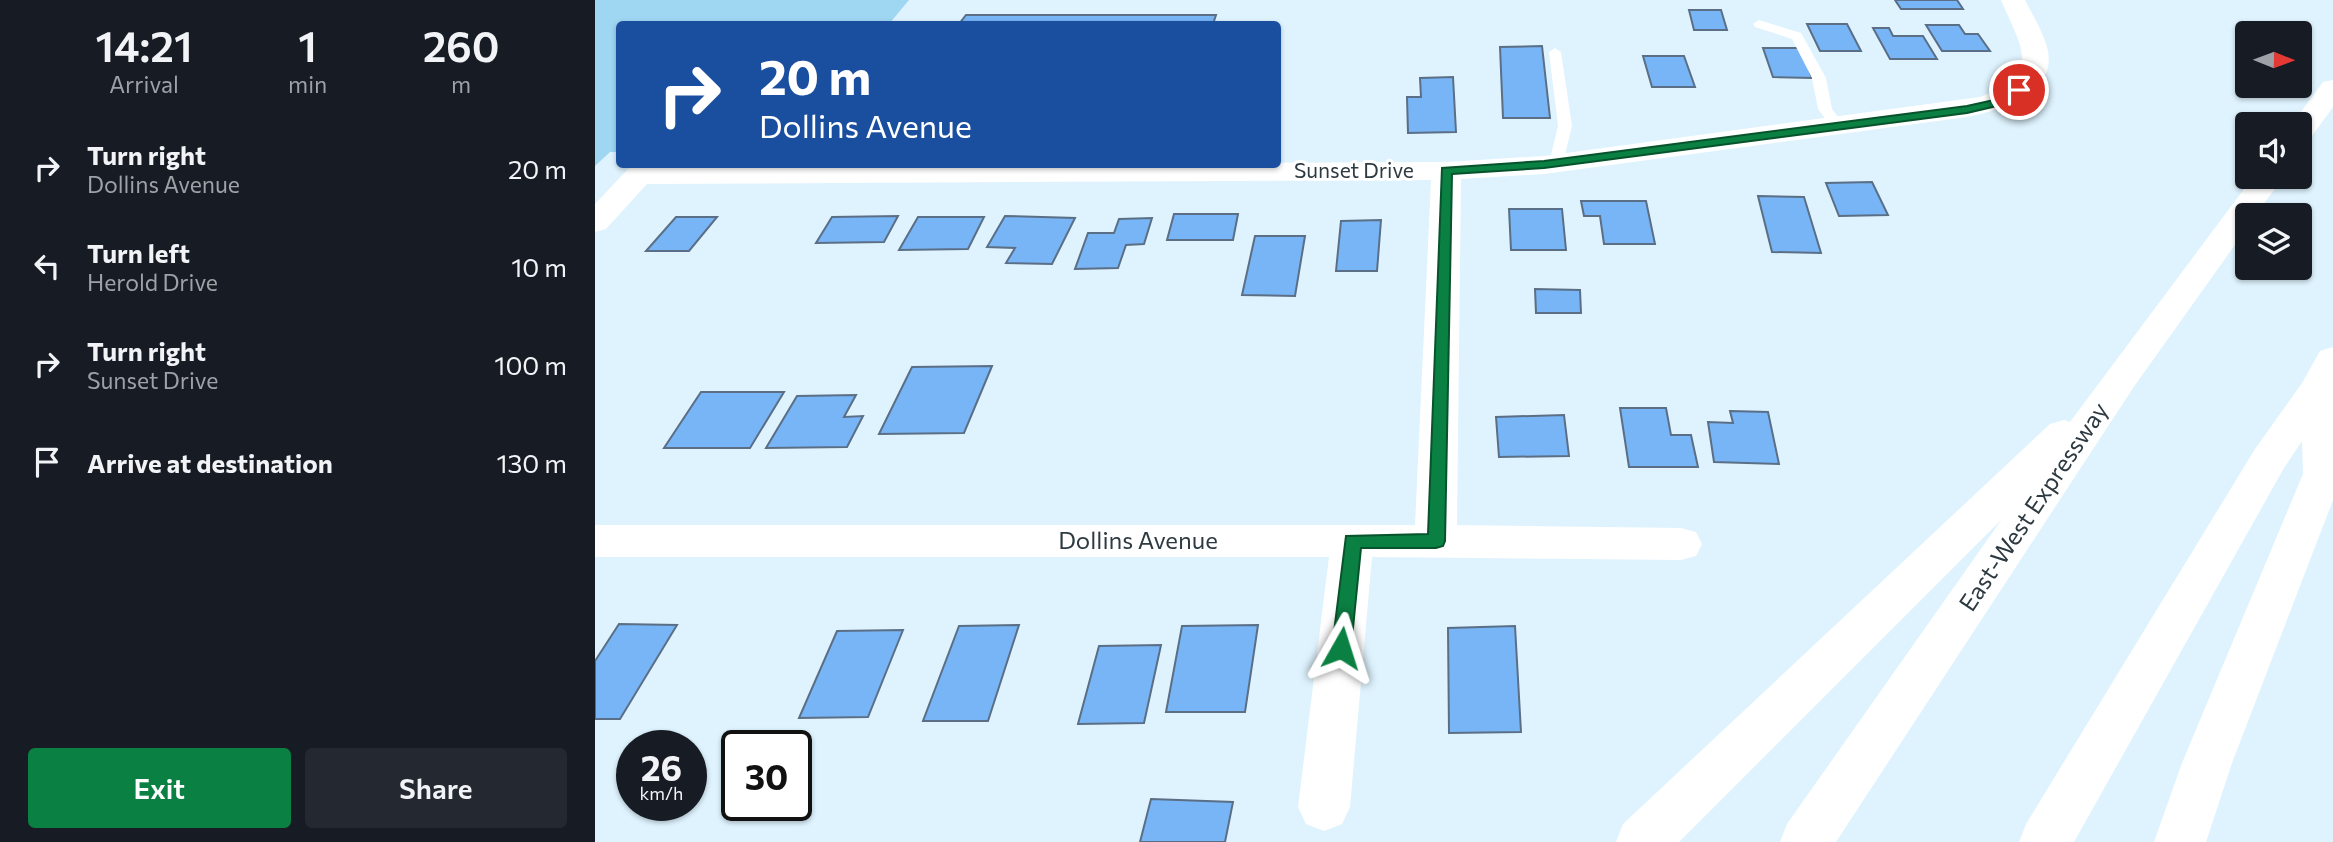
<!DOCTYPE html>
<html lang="en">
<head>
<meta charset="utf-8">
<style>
  body { margin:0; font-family:Commissioner,sans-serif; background:#242831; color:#f1f3f6; height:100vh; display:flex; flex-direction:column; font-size:26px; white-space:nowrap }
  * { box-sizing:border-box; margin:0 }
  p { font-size:23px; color:#9ea1a6 }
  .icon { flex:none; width:38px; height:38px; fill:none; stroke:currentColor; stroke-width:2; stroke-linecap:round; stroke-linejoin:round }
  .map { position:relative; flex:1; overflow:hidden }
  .side { display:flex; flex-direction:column; background:#171b24; width:595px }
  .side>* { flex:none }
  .top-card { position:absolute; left:21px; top:21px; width:665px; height:147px; border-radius:7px; box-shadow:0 2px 5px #0004; background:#1a4fa0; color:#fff; overflow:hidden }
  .needle { width:46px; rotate:91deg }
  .fabs { position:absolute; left:1640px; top:21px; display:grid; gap:14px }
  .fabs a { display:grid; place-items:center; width:77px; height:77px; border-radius:7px; background:#171b24; box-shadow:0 2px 5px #0004; font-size:35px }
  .speed { position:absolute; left:21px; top:730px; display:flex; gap:14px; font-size:35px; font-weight:700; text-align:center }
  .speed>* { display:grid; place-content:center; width:91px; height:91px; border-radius:50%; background:#171b24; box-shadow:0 2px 5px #0004; line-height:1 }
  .speed small { font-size:18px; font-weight:400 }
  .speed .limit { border:4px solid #111; border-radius:10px; background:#fff; color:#111 }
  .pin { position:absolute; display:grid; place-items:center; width:60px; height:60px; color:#fff; margin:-30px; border:4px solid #fff; border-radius:50%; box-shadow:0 2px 7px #0007 }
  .me { position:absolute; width:77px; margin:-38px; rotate:6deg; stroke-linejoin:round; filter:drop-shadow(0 0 5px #0008) }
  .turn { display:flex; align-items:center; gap:24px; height:147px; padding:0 28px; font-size:32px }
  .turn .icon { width:91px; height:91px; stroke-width:2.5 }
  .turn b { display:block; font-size:49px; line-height:60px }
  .eta { display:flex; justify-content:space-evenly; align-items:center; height:119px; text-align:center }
  .eta b { font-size:42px; font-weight:600; line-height:49px }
  .primary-button { display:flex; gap:14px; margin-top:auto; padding:14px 28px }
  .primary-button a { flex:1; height:80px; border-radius:7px; background:#0b8043; color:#fff; font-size:28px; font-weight:600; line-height:80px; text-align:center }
  .primary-button a+a { background:#242831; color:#f1f3f6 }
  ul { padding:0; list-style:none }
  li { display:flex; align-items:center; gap:21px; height:98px; padding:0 28px }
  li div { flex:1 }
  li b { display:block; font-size:26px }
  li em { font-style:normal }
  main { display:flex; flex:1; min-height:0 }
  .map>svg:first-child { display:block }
  .green { fill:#9fd6f2 }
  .building { fill:#78b5f6; stroke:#5a6f86; stroke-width:2 }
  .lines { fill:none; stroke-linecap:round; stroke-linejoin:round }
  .service { fill:#fff; fill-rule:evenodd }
  .minor { fill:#fff; fill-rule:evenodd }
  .motorway { fill:#fff; fill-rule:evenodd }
  .route { fill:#0b8043; stroke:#07532c; stroke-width:2 }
  .labels { text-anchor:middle; stroke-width:6; stroke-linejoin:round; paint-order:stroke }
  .far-street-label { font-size:21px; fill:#2d3a41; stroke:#fff }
  .street-label { font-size:24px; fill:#2d3a41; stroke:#fff }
</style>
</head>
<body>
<main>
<section class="side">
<div class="eta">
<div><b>14:21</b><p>Arrival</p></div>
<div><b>1</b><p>min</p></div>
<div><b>260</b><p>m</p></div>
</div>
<ul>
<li><svg class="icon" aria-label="right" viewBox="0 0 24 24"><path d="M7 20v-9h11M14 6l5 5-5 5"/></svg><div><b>Turn right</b><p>Dollins Avenue</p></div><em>20 m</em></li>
<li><svg class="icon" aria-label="left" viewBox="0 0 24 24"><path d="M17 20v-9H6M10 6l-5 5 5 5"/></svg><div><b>Turn left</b><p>Herold Drive</p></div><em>10 m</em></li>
<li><svg class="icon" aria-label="right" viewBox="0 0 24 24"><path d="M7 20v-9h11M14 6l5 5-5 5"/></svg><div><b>Turn right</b><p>Sunset Drive</p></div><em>100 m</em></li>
<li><svg class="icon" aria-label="arrive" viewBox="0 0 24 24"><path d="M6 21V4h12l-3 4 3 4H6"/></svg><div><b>Arrive at destination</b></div><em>130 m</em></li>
</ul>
<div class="primary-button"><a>Exit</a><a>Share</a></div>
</section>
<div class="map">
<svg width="1738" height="842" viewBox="0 0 1738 842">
  <rect width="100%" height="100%" fill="#def3fe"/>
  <path class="green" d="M0 0H314L294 24H24V152H15L0 166Z"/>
  <g class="building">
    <path d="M1300 0H1362L1368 9H1306Z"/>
    <path d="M1094 10H1126L1132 30H1099Z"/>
    <path d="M371 15H621L618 24H364Z"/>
    <path d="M1212 24H1252L1266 51H1225Z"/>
    <path d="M1331 25H1364L1370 34H1383L1395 51H1347Z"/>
    <path d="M1278 28H1294L1298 36H1328L1342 59H1295Z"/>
    <path d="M947 46 955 118H908L905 47Z"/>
    <path d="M1168 48H1207L1217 78 1178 77Z"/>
    <path d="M1048 56H1089L1100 87H1057Z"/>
    <path d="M858 77 861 132 813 133 812 97H826L825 78Z"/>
    <path d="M1277 182 1293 215 1244 216 1231 183Z"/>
    <path d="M1163 196 1209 197 1226 253 1177 252Z"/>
    <path d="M986 201H1051L1060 244H1009L1005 216H989Z"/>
    <path d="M914 209H967L971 250H916Z"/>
    <path d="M579 214H643L638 240H572Z"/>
    <path d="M303 216 289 242 221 243 237 217Z"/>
    <path d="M410 216 480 218 457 264 411 263 420 248 392 247Z"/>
    <path d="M81 217H122L94 251H51Z"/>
    <path d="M323 217H389L373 249 304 250Z"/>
    <path d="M557 218 549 244 531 245 523 268 480 269 493 233H519L524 219Z"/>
    <path d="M786 220 782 271H741L746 221Z"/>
    <path d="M660 236H710L700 296 647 295Z"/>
    <path d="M940 289 985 290 986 313H941Z"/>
    <path d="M397 366 369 433 284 434 317 367Z"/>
    <path d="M106 392H189L155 448H69Z"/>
    <path d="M261 395 249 417 268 416 252 447 171 448 202 396Z"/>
    <path d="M1025 408H1071L1076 435H1096L1103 467H1034Z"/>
    <path d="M1135 411 1173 412 1184 464 1119 462 1113 422 1138 423Z"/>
    <path d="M969 415 974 456 904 457 901 417Z"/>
    <path d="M24 624 82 625 25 719H0V661Z"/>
    <path d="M424 625 393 721H328L364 626Z"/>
    <path d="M663 625 650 712H571L587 626Z"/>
    <path d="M920 626 926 732 854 733 853 628Z"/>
    <path d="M308 630 273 717 204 718 242 631Z"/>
    <path d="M566 645 549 723 483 724 504 646Z"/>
    <path d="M556 799 638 802 630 842H545Z"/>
  </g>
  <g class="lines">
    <g class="service">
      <path d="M1164 20 1206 33 1231 78 1237 109 1250 126 1248 129H1238L1223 109 1217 78 1197 39 1160 27 1158 24Z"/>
      <path d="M960 48 966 52 977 126 968 163 961 167 954 163 963 126 954 52Z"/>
    </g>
    <path class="minor" d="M1406 0H1430C1438 16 1449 33 1453 51 1461 95 1404 110 1372 117L949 174 866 179 862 525 1086 528 1101 532 1107 544 1101 556 1086 560 777 557 755 807 747 824 729 831 711 824 703 807 734 557H0V525H820L836 180 52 184 11 229 0 232V204L33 169 44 166 851 162 949 156 1385 97C1448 73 1427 49 1406 0Z"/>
    <g class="motorway">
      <path d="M1738 80V107L1714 140 1704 142V124H1697L1728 82Z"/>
      <path d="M1658 177H1688L1661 215H1652V228L1538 388 1241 842H1185L1192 824 1407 519 1084 842H1021L1028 824 1455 424 1469 420 1475 422Z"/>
      <path d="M1738 347V500L1637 763 1611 842H1559L1587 763 1708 474 1707 441 1689 468 1479 842H1424L1431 824 1660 449 1707 383 1725 351Z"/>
    </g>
  </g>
  <path class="route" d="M1424 86 1428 87V92L1406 105 1372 113 949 168 857 174 850 541 848 546 841 548H766L756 648 753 653 746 655 739 653 737 648 751 536 833 534 847 168 949 161 1372 106 1399 100Z"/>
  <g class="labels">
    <g class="far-street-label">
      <text x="759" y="178">Sunset Drive</text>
    </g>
    <g class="street-label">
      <text transform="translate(1439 507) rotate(-56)" y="8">East-West Expressway</text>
      <text x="543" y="549">Dollins Avenue</text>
    </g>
  </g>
</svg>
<div class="fabs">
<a><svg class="needle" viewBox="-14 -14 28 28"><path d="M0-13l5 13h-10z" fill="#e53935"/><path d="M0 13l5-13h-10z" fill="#9ea1a6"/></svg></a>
<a><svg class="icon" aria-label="sound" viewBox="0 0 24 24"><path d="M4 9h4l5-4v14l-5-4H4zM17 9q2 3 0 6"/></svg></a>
<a><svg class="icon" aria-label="layers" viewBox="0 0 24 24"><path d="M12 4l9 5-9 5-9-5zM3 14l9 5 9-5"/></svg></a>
</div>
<div class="speed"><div>26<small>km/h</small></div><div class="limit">30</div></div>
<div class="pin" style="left:1424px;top:90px;background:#d93025"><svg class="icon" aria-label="arrive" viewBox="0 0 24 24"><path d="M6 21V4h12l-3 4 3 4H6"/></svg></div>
<svg class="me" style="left:746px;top:648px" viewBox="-20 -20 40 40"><path d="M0-17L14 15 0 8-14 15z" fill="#0b8043" stroke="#fff" stroke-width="4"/></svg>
<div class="top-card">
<div class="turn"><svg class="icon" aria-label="right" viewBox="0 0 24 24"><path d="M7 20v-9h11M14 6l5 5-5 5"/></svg><div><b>20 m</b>Dollins Avenue</div></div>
</div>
</div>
</main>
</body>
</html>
